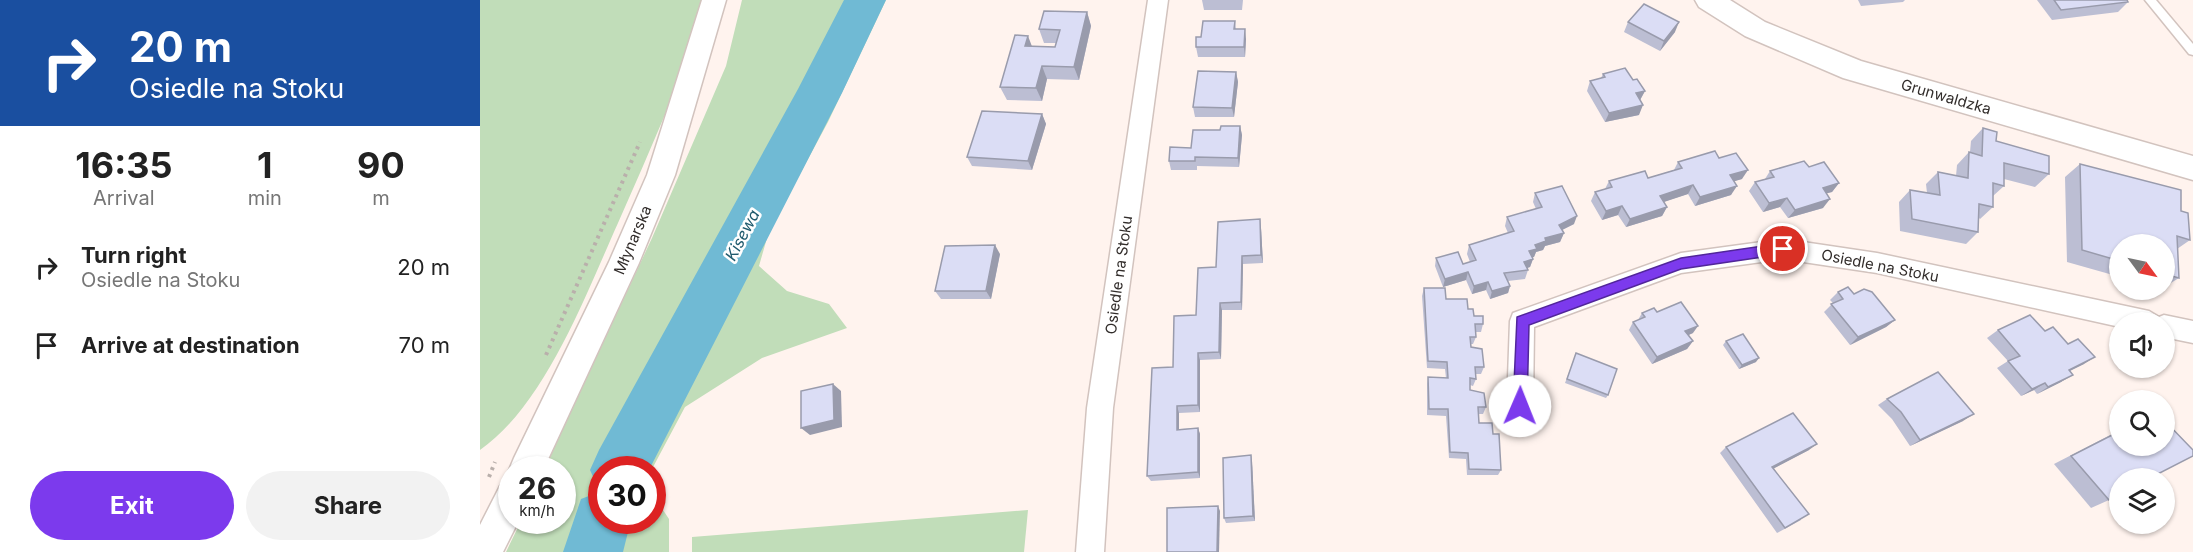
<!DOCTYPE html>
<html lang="en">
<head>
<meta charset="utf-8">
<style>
  body { margin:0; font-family:Inter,sans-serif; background:#f2f2f2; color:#222; height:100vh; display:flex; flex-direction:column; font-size:22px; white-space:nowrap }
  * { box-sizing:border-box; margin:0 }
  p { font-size:20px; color:#767676 }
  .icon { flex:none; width:33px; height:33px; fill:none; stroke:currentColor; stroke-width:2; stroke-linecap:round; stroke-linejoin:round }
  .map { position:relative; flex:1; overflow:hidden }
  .panel { display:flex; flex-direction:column; background:#fff; width:480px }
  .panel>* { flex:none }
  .hud { background:#1a4fa0; color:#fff; overflow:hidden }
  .needle { width:39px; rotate:123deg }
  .tools { position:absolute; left:1629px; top:234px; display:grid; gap:12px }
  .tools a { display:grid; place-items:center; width:66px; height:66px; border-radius:50%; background:#fff; box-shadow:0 2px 4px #0004; font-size:30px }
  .speed { position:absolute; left:18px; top:456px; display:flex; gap:12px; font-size:30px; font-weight:700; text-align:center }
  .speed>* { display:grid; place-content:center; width:78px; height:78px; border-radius:50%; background:#fff; box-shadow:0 2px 4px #0004; line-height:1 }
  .speed small { font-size:15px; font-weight:400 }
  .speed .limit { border:9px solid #d22; background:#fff; color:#111 }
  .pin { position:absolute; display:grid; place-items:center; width:51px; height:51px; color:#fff; margin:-26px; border:3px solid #fff; border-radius:50%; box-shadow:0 2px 6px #0007 }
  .me { position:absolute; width:66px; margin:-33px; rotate:1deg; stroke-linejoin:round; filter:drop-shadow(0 0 4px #0008) }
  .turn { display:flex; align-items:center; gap:21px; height:126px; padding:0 30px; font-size:27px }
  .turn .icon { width:78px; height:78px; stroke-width:2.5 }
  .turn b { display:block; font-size:42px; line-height:51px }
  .eta { display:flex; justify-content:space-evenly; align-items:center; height:102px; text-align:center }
  .eta b { font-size:36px; font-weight:700; line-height:42px }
  .cta { display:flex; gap:12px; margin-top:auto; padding:12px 30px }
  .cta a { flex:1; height:69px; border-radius:36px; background:#7c3aed; color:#fff; font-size:24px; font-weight:700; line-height:69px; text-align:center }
  .cta a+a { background:#f2f2f2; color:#222 }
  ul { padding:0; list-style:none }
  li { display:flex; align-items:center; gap:18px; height:78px; padding:0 30px }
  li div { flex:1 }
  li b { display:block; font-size:22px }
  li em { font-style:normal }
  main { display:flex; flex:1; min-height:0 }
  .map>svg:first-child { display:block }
  .green { fill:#c1ddb9 }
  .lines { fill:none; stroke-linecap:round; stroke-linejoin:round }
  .river { fill:#70bad4; fill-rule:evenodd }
  .service-casing { stroke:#d2c3be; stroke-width:3 }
  .minor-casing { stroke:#d2c3be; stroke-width:3 }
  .tertiary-casing { stroke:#d2c3be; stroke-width:3 }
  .secondary-casing { stroke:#d2c3be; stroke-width:3 }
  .path { stroke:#b9afab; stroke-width:4; stroke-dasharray:3 4.5; stroke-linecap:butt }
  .service { fill:#fff; fill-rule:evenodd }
  .minor { fill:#fff; fill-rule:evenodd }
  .tertiary { fill:#fff; fill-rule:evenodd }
  .secondary { fill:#fff; fill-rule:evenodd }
  .wall { fill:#bcbed3 }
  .shaded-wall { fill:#999bac }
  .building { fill:#dbddf5; stroke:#999bac; stroke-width:1.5 }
  .route { fill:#7c3aed; stroke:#51269a; stroke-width:1.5 }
  .labels { text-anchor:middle; stroke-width:5; stroke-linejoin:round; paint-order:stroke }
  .street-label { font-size:15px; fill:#322d2b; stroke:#fff }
  .water-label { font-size:16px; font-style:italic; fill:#205b6e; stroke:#fff }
</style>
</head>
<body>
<main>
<section class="panel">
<div class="hud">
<div class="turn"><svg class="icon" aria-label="right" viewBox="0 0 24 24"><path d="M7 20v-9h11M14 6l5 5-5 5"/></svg><div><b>20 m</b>Osiedle na Stoku</div></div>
</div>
<div class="eta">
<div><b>16:35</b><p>Arrival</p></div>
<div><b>1</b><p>min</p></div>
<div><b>90</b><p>m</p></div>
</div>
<ul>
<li><svg class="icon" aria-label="right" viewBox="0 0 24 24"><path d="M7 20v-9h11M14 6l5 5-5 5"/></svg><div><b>Turn right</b><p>Osiedle na Stoku</p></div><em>20 m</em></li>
<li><svg class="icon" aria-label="arrive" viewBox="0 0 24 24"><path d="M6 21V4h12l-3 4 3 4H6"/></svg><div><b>Arrive at destination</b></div><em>70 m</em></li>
</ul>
<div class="cta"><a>Exit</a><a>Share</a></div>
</section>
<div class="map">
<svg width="1713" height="552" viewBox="0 0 1713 552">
  <rect width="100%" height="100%" fill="#fff3ee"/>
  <g class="green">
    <path d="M0 0H232C202 75 171 149 138 223 106 294 65 405 0 450Z"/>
    <path d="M262 0H406L348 122 289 231 279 266 307 291 349 304 367 328 282 358 205 407 172 469 122 470V520H172L173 495 189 519V552H26L41 521 82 520V470L64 469 172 238 246 66Z"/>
    <path d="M548 510 544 552H212V537Z"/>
  </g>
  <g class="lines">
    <g class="river">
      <path d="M364 0H406L362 93 169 470H122V491L119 490 110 470 119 450 318 89Z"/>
      <path d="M122 491V520H151L143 552H83L101 499Z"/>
    </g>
    <g class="service-casing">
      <path id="service" d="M1665 0H1676L1713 44V55L1709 54Z"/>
    </g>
    <g class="minor-casing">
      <g id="minor">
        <path d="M668 0H688L633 408 624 552H596L607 408Z"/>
        <path d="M1303 239 1397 253 1669 311 1679 317 1684 315 1713 321V343L1684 337V322H1640V327L1397 273 1303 259 1201 273 1054 327 1053 406 1049 415 1040 418 1031 415 1027 406 1030 321 1033 313 1201 253Z"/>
      </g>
    </g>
    <g class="tertiary-casing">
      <g id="tertiary">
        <path d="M222 0H246L195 175 159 263 63 470H32V475L29 470 34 458 129 262 167 175Z"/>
        <path d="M32 481V520H39L23 552H0V525L20 486Z"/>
      </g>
    </g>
    <g class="secondary-casing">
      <path id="secondary" d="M1215 0H1250L1285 22 1381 61 1713 156V180L1363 78 1265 36 1219 7Z"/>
    </g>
    <g class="path">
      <path d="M66 355 160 142"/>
      <path d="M9 477 15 462"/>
    </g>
    <use href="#service" class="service"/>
    <use href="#minor" class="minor"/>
    <use href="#tertiary" class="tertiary"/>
    <use href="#secondary" class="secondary"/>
  </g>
  <g class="wall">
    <path d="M722 0H763L762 10H724Z"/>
    <path d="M1378 0H1425L1423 2 1381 6Z"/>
    <path d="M1557 0H1647L1648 2 1638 12 1572 20Z"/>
    <path d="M607 12 611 26 599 80 567 79 562 101 527 100 520 87 552 46 575 47 576 43H564L559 29Z"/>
    <path d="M755 21 756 29 766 39 765 57H718L716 47 721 37Z"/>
    <path d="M1148 22 1195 32 1180 51 1144 32Z"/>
    <path d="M756 72 758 82 754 117H715L713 107Z"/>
    <path d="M1123 74 1153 80 1165 91 1160 100 1159 115 1125 122 1107 91 1110 81 1121 78Z"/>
    <path d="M562 114 566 124 552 170 492 166 487 157Z"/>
    <path d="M760 126 762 135 759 167 717 166V170H691L689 161 740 130Z"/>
    <path d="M1503 128 1516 141 1569 174 1555 187 1524 179V186L1513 196V207L1500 219 1499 218 1498 232 1486 244 1420 231 1419 202 1430 190 1447 193 1446 184 1458 172 1476 176 1477 165 1489 152H1490L1491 141Z"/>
    <path d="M1239 158 1262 179 1254 181 1251 195 1215 206 1208 194 1183 202 1187 207 1182 216 1146 227 1138 215 1122 220 1111 201 1115 192 1125 189 1129 181 1168 178 1194 170 1198 162Z"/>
    <path d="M1600 164 1701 211 1710 240 1697 249 1699 278 1684 287V244H1640V277L1587 262 1585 177Z"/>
    <path d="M1329 167 1359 183 1352 192 1347 193 1343 208 1308 218 1300 207 1283 212 1269 191 1275 182 1285 179 1290 171Z"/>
    <path d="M1055 193 1094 224 1082 230 1084 233 1080 242 1065 246 1063 250 1056 252 1054 257H1052L1053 259 1050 267 1047 268 1048 270 1045 279 1028 281 1030 286 1028 293 1010 299 1006 290 992 294 986 280 963 287 955 266 956 258 983 264 990 262 987 254 989 245 1028 233 1025 226 1027 217 1056 209 1053 202Z"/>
    <path d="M781 228 783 263 763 264 762 310H742L741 359 720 360V412L699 413V429L718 428 720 434V478L671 481 667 476 716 315 736 267Z"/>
    <path d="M520 254 511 299H461L455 291Z"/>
    <path d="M944 288 988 309 1003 324 1001 332H995L996 337 993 344H991V347L1004 367 1001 374H995L996 379 993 386 990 385V390L1006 407 1003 414H998L999 423 1013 434 1021 470 1018 475H987L986 459 969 458 966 416 947 415V384L948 377 966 378 965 369 947 368 942 296Z"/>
    <path d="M1358 292 1374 294 1415 320 1406 327 1370 345 1344 312 1353 303 1350 300Z"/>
    <path d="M1177 312 1213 333 1208 335 1213 341 1207 349 1172 364 1149 330 1153 322 1158 320 1162 313Z"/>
    <path d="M1518 330 1565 331 1604 364 1590 371 1581 382 1557 394 1554 390 1541 396 1517 368 1528 361 1507 338Z"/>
    <path d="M1246 341 1276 362 1259 369 1243 345Z"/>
    <path d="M1096 353 1128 395 1126 398 1085 383Z"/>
    <path d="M1407 399 1483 421 1430 446 1412 419 1398 405Z"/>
    <path d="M1640 430V446L1629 500 1611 508 1574 464Z"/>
    <path d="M1246 447 1329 450 1294 468 1321 520 1297 533 1240 453Z"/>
    <path d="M771 455 772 461 775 521 746 523 744 518Z"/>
  </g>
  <g class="shaded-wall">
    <path d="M607 12 611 26 599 80 594 67Z"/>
    <path d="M1199 22 1195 32 1180 51 1184 41Z"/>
    <path d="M765 29 766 39 765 57 764 47Z"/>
    <path d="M548 36 553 49 545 46Z"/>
    <path d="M562 66 567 79 562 101 556 88Z"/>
    <path d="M756 72 758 82 754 117 752 108Z"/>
    <path d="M1165 91 1160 100 1156 93Z"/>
    <path d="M1163 105 1159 115 1125 122 1129 113Z"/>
    <path d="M562 114 566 124 552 170 548 161Z"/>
    <path d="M760 126 762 135 759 167 758 158Z"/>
    <path d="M1268 170 1262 179 1245 184 1250 175Z"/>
    <path d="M1359 183 1352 192 1336 196 1343 188Z"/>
    <path d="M1213 185 1208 194 1175 205 1180 196Z"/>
    <path d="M1257 186 1251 195 1215 206 1220 197Z"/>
    <path d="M1307 198 1300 207 1283 212 1289 203Z"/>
    <path d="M1350 199 1343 208 1308 218 1315 210Z"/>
    <path d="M1142 206 1138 215 1122 220 1126 211Z"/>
    <path d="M1187 207 1182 216 1146 227 1150 219Z"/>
    <path d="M1097 216 1094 224 1076 233 1079 225Z"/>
    <path d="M780 219 781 228 783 263 781 255Z"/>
    <path d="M1084 233 1080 242 1065 246 1063 250 1056 252 1054 257 1046 259 1049 251 1055 245 1065 238Z"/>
    <path d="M515 245 520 254 511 299 506 291Z"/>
    <path d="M762 256 763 264 762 310 761 302Z"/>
    <path d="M1053 259 1050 267 1041 270 1044 262Z"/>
    <path d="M988 272 986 280 963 287 965 279Z"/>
    <path d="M1008 282 1006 290 992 294 994 286Z"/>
    <path d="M1030 286 1028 293 1010 299 1012 291Z"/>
    <path d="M740 303 742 310 741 359 739 352Z"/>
    <path d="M1415 320 1406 327 1370 345 1378 337Z"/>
    <path d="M1218 326 1213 333 1200 339 1205 331Z"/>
    <path d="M1213 341 1207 349 1172 364 1177 357Z"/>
    <path d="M718 353 720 360V412L718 405Z"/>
    <path d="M1615 357 1604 364 1577 377 1589 370Z"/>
    <path d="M1279 358 1276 362 1259 369 1262 365Z"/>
    <path d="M1593 375 1581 382 1557 394 1568 387Z"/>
    <path d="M1565 383 1554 390 1541 396 1552 389Z"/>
    <path d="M353 384 361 391 362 427 330 435 321 428Z"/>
    <path d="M697 406 699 413V436L697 430Z"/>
    <path d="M1494 414 1483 421 1430 446 1440 440Z"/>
    <path d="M718 428 720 434V478L718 472Z"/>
    <path d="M1337 444 1329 450 1285 473 1292 467Z"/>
    <path d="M771 455 772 461 775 521 773 516Z"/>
    <path d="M738 506 740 511 739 552H737Z"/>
  </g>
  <g class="building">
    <path d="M1574 0H1647L1648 2 1581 10Z"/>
    <path d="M1164 4 1199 22 1184 41 1148 22Z"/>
    <path d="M564 11 607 12 594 67 562 66 556 88 520 87 535 35 548 36 545 46 575 47 580 30 559 29Z"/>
    <path d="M723 21H755L754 29H765L764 47H716V37H721Z"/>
    <path d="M1145 68 1153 80 1157 79 1165 91 1156 93 1163 105 1129 113 1110 81 1125 77 1123 74Z"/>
    <path d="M718 71 756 72 752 108 713 107Z"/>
    <path d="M502 111 562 114 548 161 487 157Z"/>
    <path d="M741 126H760L758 158 715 157V161H689L690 147 711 148 713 130H740Z"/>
    <path d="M1503 128 1517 132 1516 141 1569 156V174L1524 163V186L1513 183V207L1499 204 1498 232 1432 219 1430 190 1460 195 1458 172 1488 178 1489 152 1502 156Z"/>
    <path d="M1235 151 1239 158 1256 153 1268 170 1250 175 1257 186 1220 197 1213 185 1180 196 1187 207 1150 219 1142 206 1126 211 1115 192 1132 187 1129 181 1165 171 1168 178 1202 168 1198 162Z"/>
    <path d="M1324 161 1329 167 1344 162 1359 183 1343 188 1350 199 1315 210 1307 198 1289 203 1275 182 1294 177 1290 171Z"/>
    <path d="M1600 164 1701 190V211L1708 213 1710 240 1697 236 1699 278 1684 274V244H1640V261L1602 250Z"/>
    <path d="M1082 186 1097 216 1079 225 1084 233 1065 238 1066 241 1055 245 1057 249 1049 251 1053 259 1044 262 1048 270 1024 273 1030 286 1012 291 1008 282 994 286 988 272 965 279 956 258 978 252 983 264 996 260 989 245 1034 231 1027 217 1062 207 1055 193Z"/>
    <path d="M780 219 781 255 762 256 761 302 740 303 739 352 718 353V405L697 406V430L718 428V472L667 476 672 368 693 367 694 316 716 315 718 268 736 267 738 222Z"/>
    <path d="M515 245 506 291H455L465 246Z"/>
    <path d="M1368 287 1374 294 1384 289 1392 292 1415 320 1378 337 1351 304 1363 299 1358 292Z"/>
    <path d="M944 288H965L966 299H987L988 309H993L994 316H1003V324H995L996 337H990L991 347 1002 349 1004 367H995L996 379 990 378V390L1004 393 1006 407H998L999 423H1012L1013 434H1019L1021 470 989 469 988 453 970 452 968 409H949L948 377 968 378 967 362 948 361Z"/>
    <path d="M1201 302 1218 326 1205 331 1213 341 1177 357 1153 322 1165 317 1162 313 1174 308 1177 312Z"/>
    <path d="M1550 315 1565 331 1573 327 1588 344 1598 339 1615 357 1589 370 1593 375 1568 387 1565 383 1552 389 1528 361 1540 356 1518 330Z"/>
    <path d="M1263 334 1279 358 1262 365 1246 341Z"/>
    <path d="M1096 353 1137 369 1128 395 1087 379Z"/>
    <path d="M1458 372 1494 414 1440 440 1421 412 1407 399Z"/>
    <path d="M353 384 354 420 321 428V391Z"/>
    <path d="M1313 413 1337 444 1292 467 1329 514 1305 528 1246 447Z"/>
    <path d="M1684 420 1713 450V456L1670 478H1640V495L1629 500 1591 456 1640 431V446H1684Z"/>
    <path d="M771 455 773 516 744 518 743 458Z"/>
    <path d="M738 506 737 552H687V508Z"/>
  </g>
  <path class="route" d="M1303 243 1310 249 1303 254 1201 269 1049 325 1047 406 1045 411H1035L1033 406 1037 317 1201 258Z"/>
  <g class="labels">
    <g class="street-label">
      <text transform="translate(1466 97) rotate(16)" y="5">Grunwaldzka</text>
      <text transform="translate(153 240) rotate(-67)" y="5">Młynarska</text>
      <text transform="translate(1400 266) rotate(11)" y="5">Osiedle na Stoku</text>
      <text transform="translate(639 275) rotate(-82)" y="5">Osiedle na Stoku</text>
    </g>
    <g class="water-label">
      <text transform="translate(262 235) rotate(-62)" y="6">Kisewa</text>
    </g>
  </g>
</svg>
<div class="tools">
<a><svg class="needle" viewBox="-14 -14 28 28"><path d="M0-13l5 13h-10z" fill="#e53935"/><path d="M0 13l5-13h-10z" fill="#767676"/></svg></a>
<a><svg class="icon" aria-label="sound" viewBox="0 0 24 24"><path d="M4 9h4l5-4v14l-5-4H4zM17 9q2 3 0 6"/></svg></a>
<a><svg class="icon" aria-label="search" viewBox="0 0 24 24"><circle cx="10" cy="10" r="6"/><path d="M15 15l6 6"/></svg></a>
<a><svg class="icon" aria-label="layers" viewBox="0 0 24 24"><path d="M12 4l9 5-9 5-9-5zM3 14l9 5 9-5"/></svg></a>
</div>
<div class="speed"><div>26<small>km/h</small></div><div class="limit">30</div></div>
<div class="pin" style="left:1303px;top:249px;background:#d93025"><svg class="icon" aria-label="arrive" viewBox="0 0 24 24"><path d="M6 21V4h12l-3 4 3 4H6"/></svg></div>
<svg class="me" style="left:1040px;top:406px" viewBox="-20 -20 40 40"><circle r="19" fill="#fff"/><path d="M0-13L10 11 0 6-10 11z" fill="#7c3aed"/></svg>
</div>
</main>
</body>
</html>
